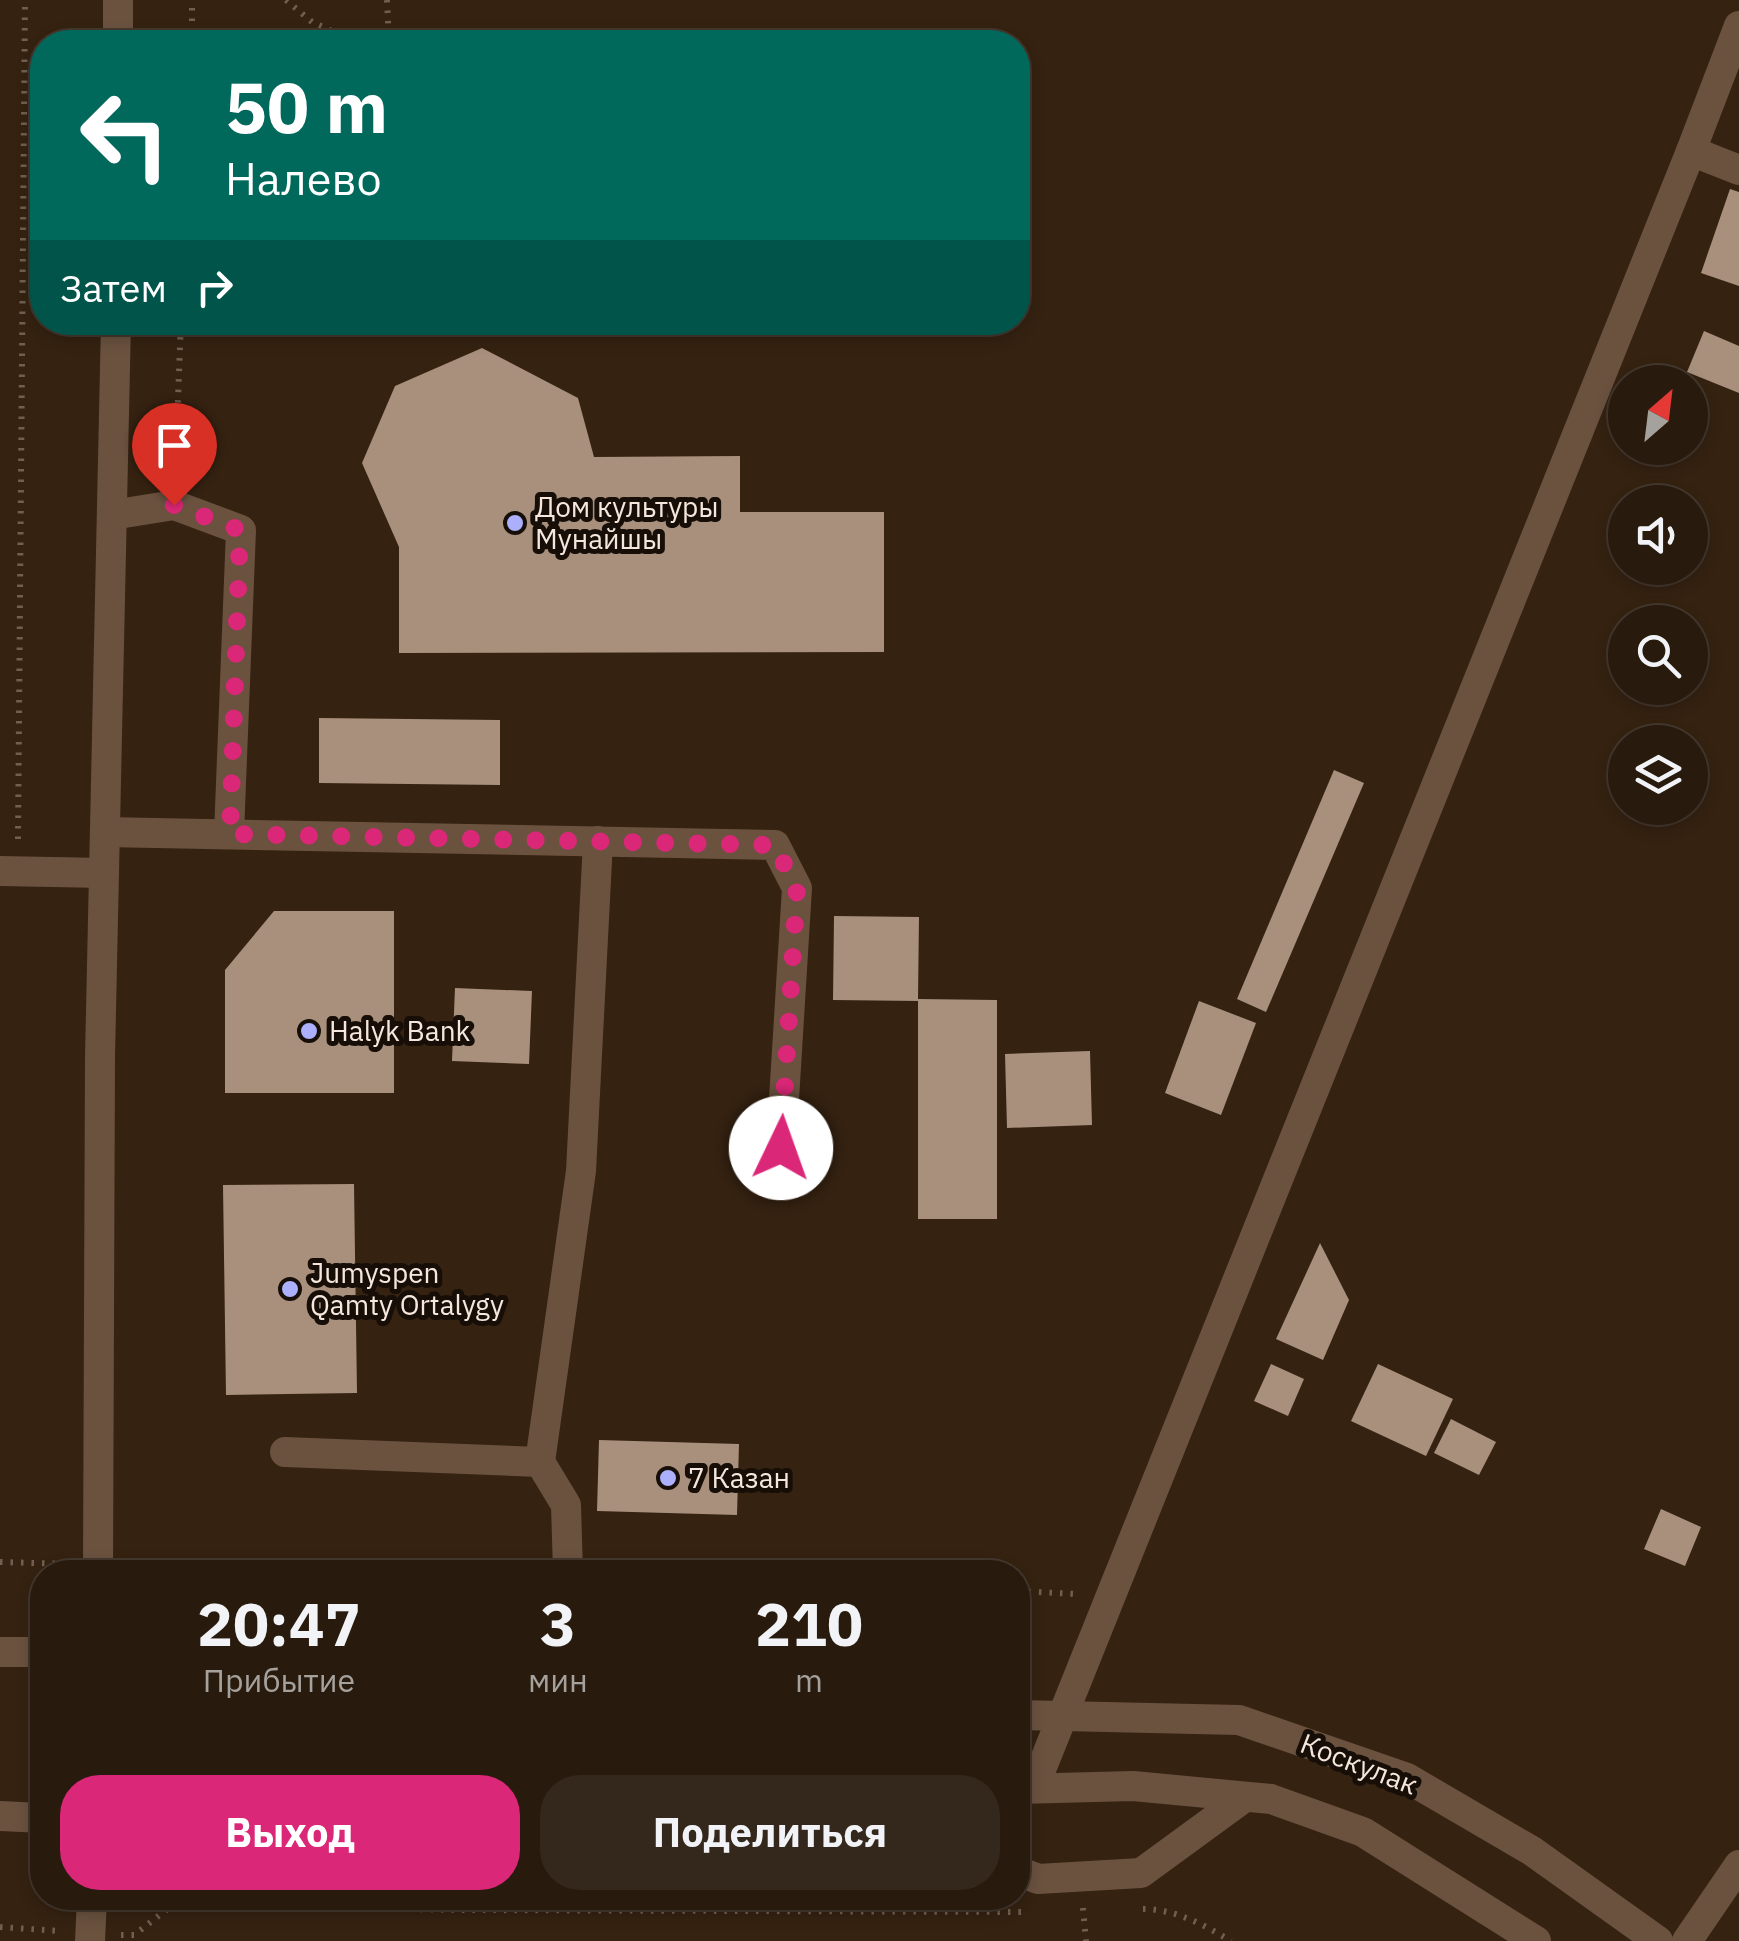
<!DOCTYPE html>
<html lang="ru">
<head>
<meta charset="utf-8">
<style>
  body { margin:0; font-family:"IBM Plex Sans",sans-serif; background:#34271b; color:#f1f3f6; height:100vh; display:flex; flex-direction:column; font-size:38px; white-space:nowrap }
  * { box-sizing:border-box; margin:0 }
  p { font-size:32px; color:#a5a19d }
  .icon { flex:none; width:55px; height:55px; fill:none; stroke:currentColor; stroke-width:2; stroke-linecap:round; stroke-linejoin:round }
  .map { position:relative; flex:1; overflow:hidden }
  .details { position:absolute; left:30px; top:1560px; width:1000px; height:350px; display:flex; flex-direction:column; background:#281a0d; border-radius:40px; box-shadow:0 5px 15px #0003,0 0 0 2px #44382e }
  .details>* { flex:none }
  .banner { position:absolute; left:30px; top:30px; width:1000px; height:305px; border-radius:40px; box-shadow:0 5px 15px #0003,0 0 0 2px #44382e; background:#00695c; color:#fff; overflow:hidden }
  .needle { width:65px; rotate:28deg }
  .tools { position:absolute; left:1608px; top:365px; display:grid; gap:20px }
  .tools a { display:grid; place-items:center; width:100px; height:100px; border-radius:50%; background:#281a0d; box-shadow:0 5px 15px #0003,0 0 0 2px #44382e; font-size:50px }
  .pin { position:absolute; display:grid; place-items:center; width:85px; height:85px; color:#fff; margin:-102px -42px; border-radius:50% 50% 50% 0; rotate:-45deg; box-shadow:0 0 10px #0007 }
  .pin .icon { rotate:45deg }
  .me { position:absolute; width:110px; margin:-55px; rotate:3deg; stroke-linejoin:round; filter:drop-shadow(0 0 8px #0008) }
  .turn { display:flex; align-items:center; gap:35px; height:210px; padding:0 30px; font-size:45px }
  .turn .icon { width:130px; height:130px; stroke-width:2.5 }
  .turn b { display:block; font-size:70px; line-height:85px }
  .then { display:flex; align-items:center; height:95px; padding:0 30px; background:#0003; gap:20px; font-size:38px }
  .eta { display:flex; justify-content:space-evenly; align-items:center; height:170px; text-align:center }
  .eta b { font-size:60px; font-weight:700; line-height:70px }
  .cta { display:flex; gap:20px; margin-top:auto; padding:20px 30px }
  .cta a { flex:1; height:115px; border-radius:40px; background:#db2777; color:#fff; font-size:40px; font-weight:700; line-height:115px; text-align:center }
  .cta a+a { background:#34271b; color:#f1f3f6 }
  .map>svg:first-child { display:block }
  .building { fill:#a8907d }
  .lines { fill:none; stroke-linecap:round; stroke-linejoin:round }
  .path { stroke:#716051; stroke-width:6; stroke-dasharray:2.5 8; stroke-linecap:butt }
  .minor { stroke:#6a523f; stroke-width:30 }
  .route { stroke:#db2777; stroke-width:18; stroke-dasharray:0 32.4 }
  .poi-dot { fill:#acaffb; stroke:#160e07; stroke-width:4 }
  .labels { text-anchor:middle; stroke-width:10; stroke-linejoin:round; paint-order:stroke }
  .poi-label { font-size:28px; fill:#f5e7dd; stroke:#160e07; text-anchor:start }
  .street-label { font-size:28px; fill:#f5e7dd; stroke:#160e07 }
</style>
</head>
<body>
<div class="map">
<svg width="1739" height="1941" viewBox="0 0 1739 1941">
  <rect width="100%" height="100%" fill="#352211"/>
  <g class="building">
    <path d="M1730 189 1739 192V286L1701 273Z"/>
    <path d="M1704 331 1739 346V393L1687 372Z"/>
    <path d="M482 348 578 398 594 457 740 456V512H884V652L399 653V547L362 463 395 386Z"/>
    <path d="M319 718 500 720V785L319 783Z"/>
    <path d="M1334 770 1364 783 1266 1012 1237 999Z"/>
    <path d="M274 911H394V1093H225V970Z"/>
    <path d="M834 916 919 917 918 999 997 1000V1219H918V1001L833 1000Z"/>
    <path d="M455 988 532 991 529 1064 452 1061Z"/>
    <path d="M1199 1001 1256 1023 1221 1115 1165 1093Z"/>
    <path d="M1090 1051 1092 1125 1007 1128 1005 1054Z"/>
    <path d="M354 1184 357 1393 226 1395 223 1185Z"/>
    <path d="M1320 1243 1349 1300 1323 1360 1276 1339Z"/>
    <path d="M1271 1364 1304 1379 1288 1416 1254 1401Z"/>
    <path d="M1378 1364 1453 1399 1426 1456 1351 1421Z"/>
    <path d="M1451 1419 1496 1442 1479 1475 1434 1453Z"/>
    <path d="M599 1440 739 1444 737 1515 597 1511Z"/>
    <path d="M1661 1509 1701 1527 1685 1566 1644 1549Z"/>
  </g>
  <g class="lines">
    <g class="path">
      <path d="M286 0 312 22 356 42"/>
      <path d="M387 0 389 42"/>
      <path d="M192 42V0"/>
      <path d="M181 329 357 334V322"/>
      <path d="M175 476 181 322"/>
      <path d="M18 839 25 0"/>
      <path d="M0 1562 69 1564"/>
      <path d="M131 1566 464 1572"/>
      <path d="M1018 1591 1076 1594"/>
      <path d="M174 1898V1904L461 1910 1026 1912"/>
      <path d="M1083 1908 1086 1941"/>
      <path d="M1143 1909C1175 1909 1204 1925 1231 1941"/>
      <path d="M0 1927 59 1931"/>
      <path d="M121 1935H134L174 1904"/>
    </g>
    <g class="minor">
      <path d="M118 42V0"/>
      <path d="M1691 151 1739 170"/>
      <path d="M112 515 174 505 241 530 229 834"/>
      <path d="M105 832 775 845 797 888 781 1148"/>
      <path d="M0 871 104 873"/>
      <path d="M285 1452 540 1462 566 1505 568 1572"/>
      <path d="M540 1462 581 1171 598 841"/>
      <path d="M98 1572 100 1057 116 322"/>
      <path d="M0 1652H42"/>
      <path d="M1018 1715 1239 1720 1407 1778 1532 1851 1658 1941"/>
      <path d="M1034 1787 1691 151 1739 26"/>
      <path d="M1018 1789 1133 1786 1271 1799 1363 1832 1536 1941"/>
      <path d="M0 1816 42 1818"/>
      <path d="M1018 1867 1023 1873 1038 1879 1141 1873 1245 1797"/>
      <path d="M90 1941 92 1898"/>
      <path d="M1687 1941 1739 1865"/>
    </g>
  </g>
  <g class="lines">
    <path class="route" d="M174 505 240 530 230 834 774 845 797 888 781 1148"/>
  </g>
  <g class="poi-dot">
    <circle cx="515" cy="523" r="10"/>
    <circle cx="309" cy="1031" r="10"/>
    <circle cx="290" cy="1289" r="10"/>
    <circle cx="668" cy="1478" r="10"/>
  </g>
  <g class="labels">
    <g class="poi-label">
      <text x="535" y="517">Дом культуры<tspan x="535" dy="32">Мунайшы</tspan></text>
      <text x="329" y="1041">Halyk Bank</text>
      <text x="310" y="1283">Jumyspen<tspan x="310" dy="32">Qamty Ortalygy</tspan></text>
      <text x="688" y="1488">7 Казан</text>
    </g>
    <g class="street-label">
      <text transform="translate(1359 1764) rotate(21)" y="10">Коскулак</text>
    </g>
  </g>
</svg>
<div class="tools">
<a><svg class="needle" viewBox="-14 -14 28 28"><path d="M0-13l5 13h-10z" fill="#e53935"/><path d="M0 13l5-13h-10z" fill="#a5a19d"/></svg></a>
<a><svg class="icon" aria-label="sound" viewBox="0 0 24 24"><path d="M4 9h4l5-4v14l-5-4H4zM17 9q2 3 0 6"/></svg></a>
<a><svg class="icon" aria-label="search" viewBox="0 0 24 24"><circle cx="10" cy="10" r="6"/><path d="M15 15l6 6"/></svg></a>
<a><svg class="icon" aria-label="layers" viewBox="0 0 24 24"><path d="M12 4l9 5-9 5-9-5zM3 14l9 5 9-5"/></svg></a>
</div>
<div class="pin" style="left:174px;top:505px;background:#d93025"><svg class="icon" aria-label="arrive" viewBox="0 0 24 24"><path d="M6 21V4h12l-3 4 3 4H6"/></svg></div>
<svg class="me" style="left:781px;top:1148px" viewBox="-20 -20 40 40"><circle r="19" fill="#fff"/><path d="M0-13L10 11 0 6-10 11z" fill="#db2777"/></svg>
<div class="banner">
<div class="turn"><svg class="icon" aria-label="left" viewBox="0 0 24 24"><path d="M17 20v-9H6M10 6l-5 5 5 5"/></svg><div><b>50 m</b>Налево</div></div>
<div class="then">Затем<svg class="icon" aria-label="right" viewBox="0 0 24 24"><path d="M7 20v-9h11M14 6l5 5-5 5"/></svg></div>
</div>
<section class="details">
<div class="eta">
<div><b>20:47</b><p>Прибытие</p></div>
<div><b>3</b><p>мин</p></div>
<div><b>210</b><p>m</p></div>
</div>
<div class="cta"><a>Выход</a><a>Поделиться</a></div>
</section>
</div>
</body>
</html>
